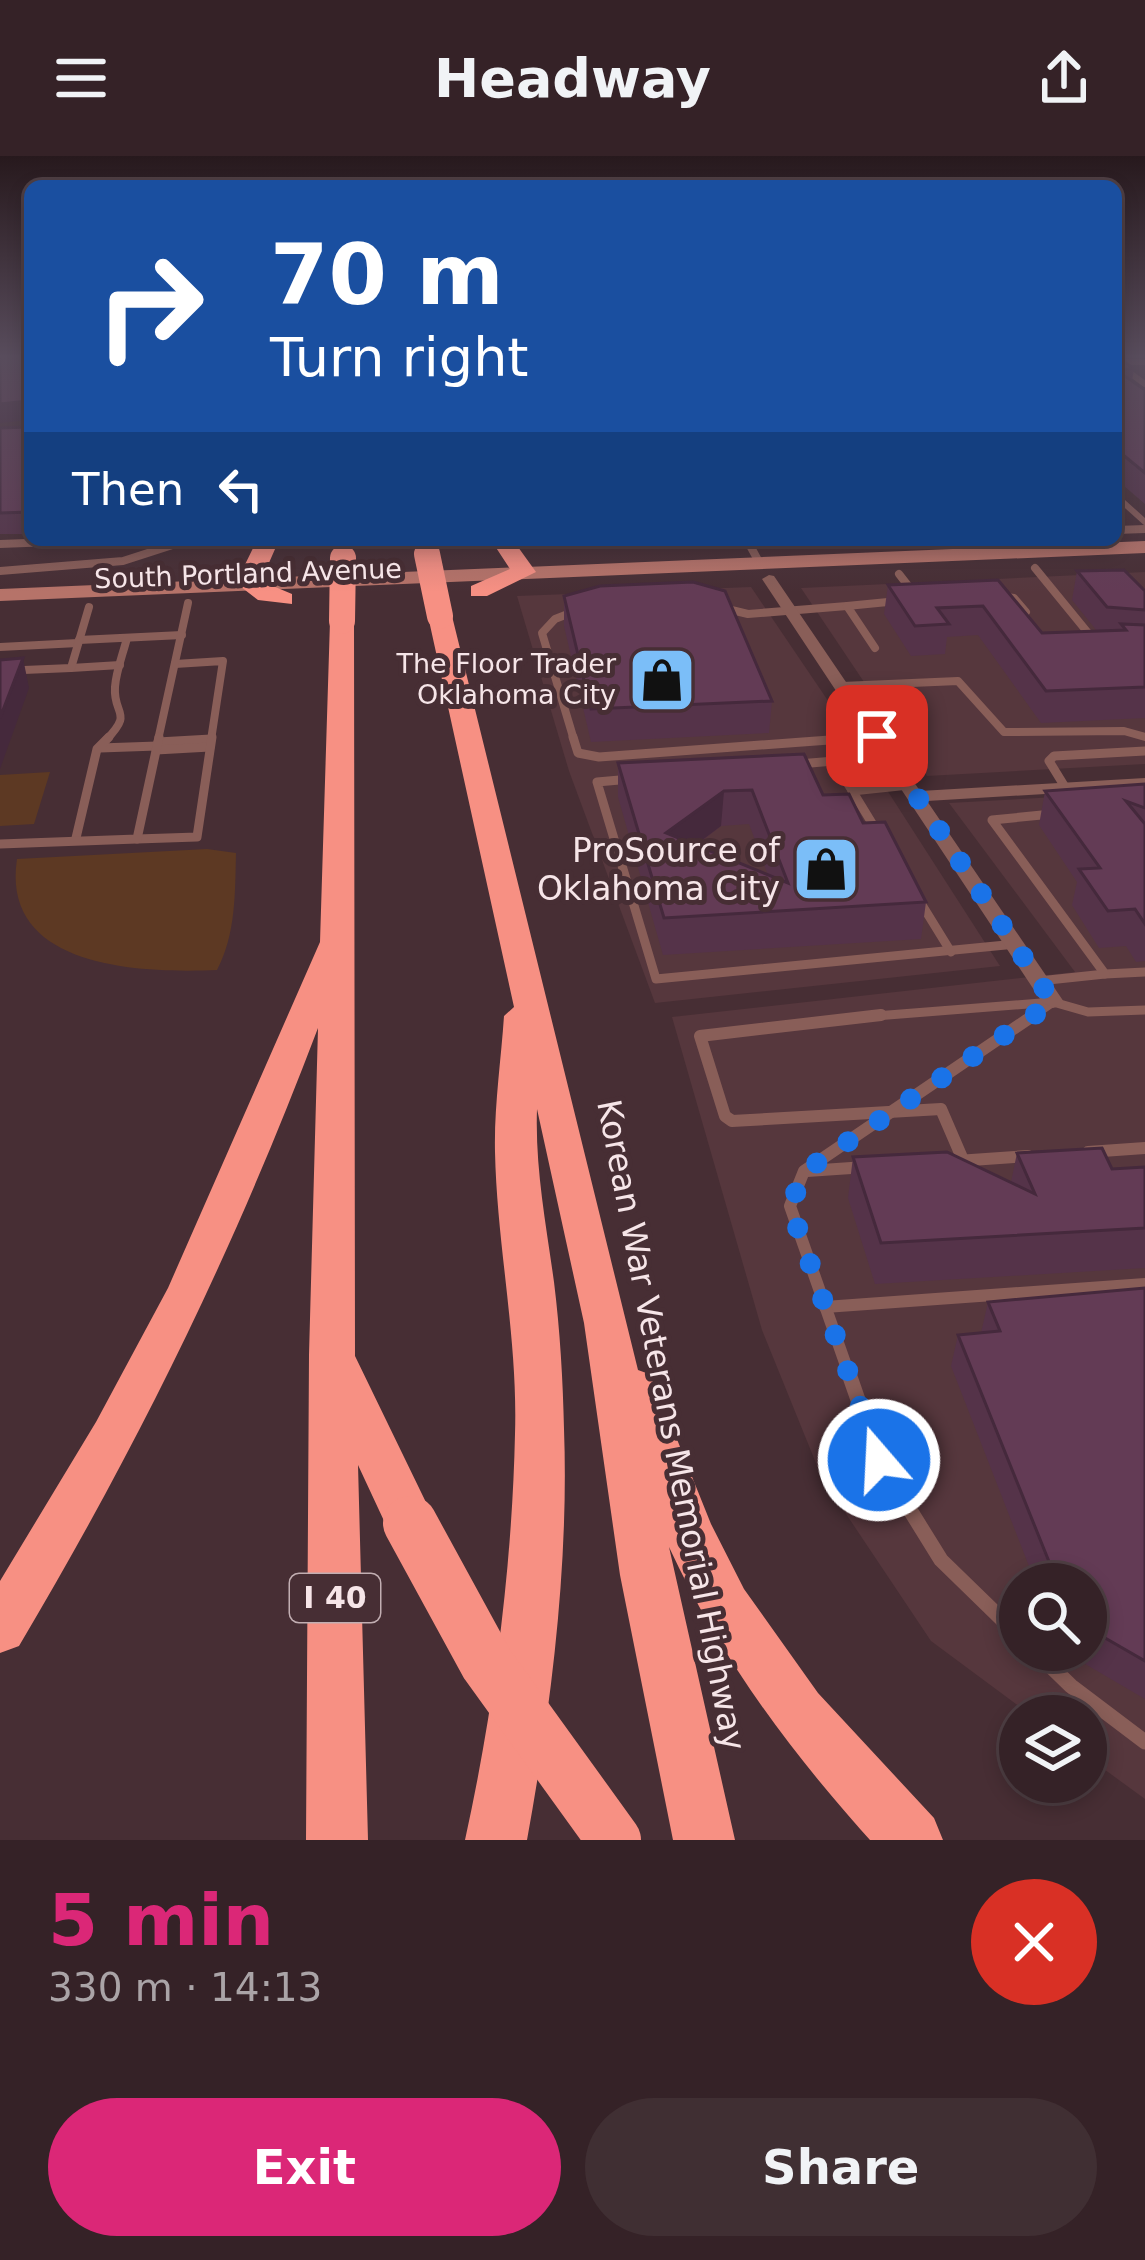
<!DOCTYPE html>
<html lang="en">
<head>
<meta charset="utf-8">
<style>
  body { margin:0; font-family:"DejaVu Sans",sans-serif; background:#402f33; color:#f1f3f6; height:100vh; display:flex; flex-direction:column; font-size:45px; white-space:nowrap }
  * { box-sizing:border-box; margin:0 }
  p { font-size:39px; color:#aaa4a7 }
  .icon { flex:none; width:66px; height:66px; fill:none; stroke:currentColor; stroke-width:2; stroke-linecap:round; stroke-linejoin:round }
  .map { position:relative; height:1684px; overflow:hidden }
  .details { display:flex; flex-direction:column; background:#352227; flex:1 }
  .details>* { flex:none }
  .guide { position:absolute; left:24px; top:24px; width:1098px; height:366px; border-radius:18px; box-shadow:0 6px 18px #0003,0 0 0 3px #4f3f44; background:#1a4fa0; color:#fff; overflow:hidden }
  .fabs { position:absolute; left:999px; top:1407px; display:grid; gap:24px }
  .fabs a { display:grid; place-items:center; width:108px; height:108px; border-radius:50%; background:#352227; box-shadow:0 6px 18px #0003,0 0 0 3px #4f3f44; font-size:60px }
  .pin { position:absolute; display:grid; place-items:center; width:102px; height:102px; color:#fff; margin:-51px; border-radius:24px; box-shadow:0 6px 18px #0006 }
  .me { position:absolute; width:132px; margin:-66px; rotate:341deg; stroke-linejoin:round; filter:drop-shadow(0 0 9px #0008) }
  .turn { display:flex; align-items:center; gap:42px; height:252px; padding:0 48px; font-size:54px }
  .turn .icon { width:156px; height:156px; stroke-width:2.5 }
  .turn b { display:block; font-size:84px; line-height:102px }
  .then { display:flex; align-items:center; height:114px; padding:0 48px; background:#0003; gap:24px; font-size:45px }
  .round { display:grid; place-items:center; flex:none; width:126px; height:126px; border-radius:63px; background:#402f33 }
  .summary { display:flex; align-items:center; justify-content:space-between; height:204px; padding:0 48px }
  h1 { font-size:72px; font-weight:700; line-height:90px; color:#db2777 }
  .primary-button { display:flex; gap:24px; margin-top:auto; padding:24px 48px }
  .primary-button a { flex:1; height:138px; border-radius:72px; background:#db2777; color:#fff; font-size:48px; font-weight:700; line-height:138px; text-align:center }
  .primary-button a+a { background:#402f33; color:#f1f3f6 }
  header { display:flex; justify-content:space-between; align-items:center; height:156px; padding:0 48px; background:#352227; font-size:54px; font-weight:700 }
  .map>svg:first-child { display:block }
  .built { fill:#56373d; fill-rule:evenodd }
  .green { fill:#5d3923 }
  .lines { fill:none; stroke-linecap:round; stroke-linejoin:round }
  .service-far4 { stroke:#895e58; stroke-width:6 }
  .service-far3 { stroke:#895e58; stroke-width:8 }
  .service-far2 { stroke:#895e58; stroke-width:9 }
  .service-far1 { stroke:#895e58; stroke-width:12 }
  .service { stroke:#895e58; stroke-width:15 }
  .minor { fill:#895e58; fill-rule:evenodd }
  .secondary { fill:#b67369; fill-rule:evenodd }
  .motorway { fill:#f79083; fill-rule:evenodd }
  .motorway-bridge-far1 { stroke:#f79083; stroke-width:26 }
  .motorway-bridge { stroke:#f79083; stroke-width:54 }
  .wall { fill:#553349; fill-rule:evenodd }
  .shaded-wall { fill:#45293c }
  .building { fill:#633b55; stroke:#45293c; stroke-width:3; fill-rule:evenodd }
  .route { stroke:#1a73e8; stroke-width:21; stroke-dasharray:0 37.8 }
  .labels { text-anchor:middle; stroke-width:10; stroke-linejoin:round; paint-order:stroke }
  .far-street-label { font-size:27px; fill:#f6e5e8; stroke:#472e34 }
  .far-poi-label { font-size:27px; fill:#f6e5e8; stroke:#472e34; text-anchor:end }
  .shield { fill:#472e34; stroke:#c2aeb2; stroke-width:3 }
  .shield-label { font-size:30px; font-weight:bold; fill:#f6e5e8 }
  .poi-label { font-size:33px; fill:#f6e5e8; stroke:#472e34; text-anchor:end }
  .street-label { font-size:33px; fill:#f6e5e8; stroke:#472e34 }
</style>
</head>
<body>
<header><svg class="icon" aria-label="menu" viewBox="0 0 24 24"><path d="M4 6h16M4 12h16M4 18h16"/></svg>Headway<svg class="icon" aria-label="share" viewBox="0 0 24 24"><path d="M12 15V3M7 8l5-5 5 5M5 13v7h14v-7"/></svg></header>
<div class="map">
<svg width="1145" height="1684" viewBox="0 0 1145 1684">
  <rect width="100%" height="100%" fill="#472e34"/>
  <g class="built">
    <path d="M1145 416V608L927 620 801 432Z"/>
    <path d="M751 431 860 592 1000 810 655 847 569 615 517 440Z"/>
    <path d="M1145 636V1643L1086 1600V1560H1032L931 1485 822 1322 762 1174 672 861 1075 816 949 647ZM1020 1428H1086V1494H1020Z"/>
  </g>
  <g class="green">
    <path d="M50 616 34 668 0 670V619Z"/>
    <path d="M207 693 236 697C235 737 236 778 217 814 144 817 0 814 17 703Z"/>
  </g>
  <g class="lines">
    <g class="service-far4">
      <path d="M1118 206H1145"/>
      <path d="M1116 207 1145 228"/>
      <path d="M1116 340 1145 366"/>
    </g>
    <g class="service-far3">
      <path d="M1116 374 1145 373"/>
      <path d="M747 384 759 406"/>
      <path d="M0 388 104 384"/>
      <path d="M1035 412 1093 483"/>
      <path d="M0 415 123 405 188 384"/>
      <path d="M899 418 913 436"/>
      <path d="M1000 440 1014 442 1026 456"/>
      <path d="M723 452 748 458 847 450"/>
      <path d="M573 456 555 463 542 477 574 584"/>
      <path d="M79 484 182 479"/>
      <path d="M0 491 78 487"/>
      <path d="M875 492 847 450 898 445"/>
      <path d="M175 508 223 505 211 584"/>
      <path d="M71 512 120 509"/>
      <path d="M0 515 71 512 89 451"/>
      <path d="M842 530 958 525 1004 576 1124 575 1145 581"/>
      <path d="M106 584C134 555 113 560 115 531 116 515 123 498 127 482"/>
      <path d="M158 584 188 447"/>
      <path d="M202 584 211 583"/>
      <path d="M830 584 877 580"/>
    </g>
    <g class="service-far2">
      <path d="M573 581 578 597 599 601 870 581"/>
      <path d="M158 586 211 583"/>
      <path d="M100 592 157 590"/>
      <path d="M156 594 210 591"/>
      <path d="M799 608 834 605 878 677"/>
      <path d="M631 623 597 626 656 823 1016 788"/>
      <path d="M1065 631 1049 605 1054 600 1145 595"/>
      <path d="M852 635 909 629"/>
      <path d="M1052 658 992 664 1105 818 1145 816"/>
      <path d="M76 682 97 593 109 581"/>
      <path d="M137 683 197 681 212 581"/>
      <path d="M0 688 137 683 159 581"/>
      <path d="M919 744 951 796"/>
      <path d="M1039 825 1105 818"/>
      <path d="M850 862 1053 846 1088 856 1145 854"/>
      <path d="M1030 862 1053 846"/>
    </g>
    <g class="service-far1">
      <path d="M881 859 700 880 725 960 732 965 941 953 963 1004"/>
      <path d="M1088 996 1145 992"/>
      <path d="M957 1005 1028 1000"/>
      <path d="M807 1015 866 1011"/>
      <path d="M825 1151 1145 1128"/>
      <path d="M850 1221 790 1050 804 1015 1034 859"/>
    </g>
    <g class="service">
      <path d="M849 1218 879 1304 941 1404 1020 1481"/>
      <path d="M1034 1494 1071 1530 1145 1586"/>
    </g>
    <path class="minor" d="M769 419 774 420 920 635 1145 622V632L927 645 1064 846 1060 850 1053 852 1042 846 762 423Z"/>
    <path class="secondary" d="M1145 385V397L0 445V433Z"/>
    <g class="motorway">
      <path d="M257 384H279L261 425 292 438V448L258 444 236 427Z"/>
      <path d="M491 384H513L536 416 487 440H471V430L510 413Z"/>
      <path d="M440 453 452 460 638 1214 649 1218 656 1231 711 1368 744 1433 818 1537 934 1662 943 1684H870L861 1674C784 1587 718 1497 669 1391L735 1684H673L620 1419 584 1167 537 953C535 1012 546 1068 554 1126 560 1174 563 1225 564 1273 569 1408 551 1552 527 1684H465C494 1552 512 1413 515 1278 518 1183 497 1090 495 996 494 951 501 905 504 860L514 851 428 460Z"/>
      <path d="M342 458 354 465 355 1200 436 1367 428 1382 410 1389 392 1382 358 1309 368 1684H306L309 1199 318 872C234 1094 140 1286 19 1490L0 1497V1425L96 1266 168 1132 320 786 330 465Z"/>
    </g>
    <g class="motorway-bridge-far1">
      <path d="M427 398 440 460"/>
      <path d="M342 465 343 402"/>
    </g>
    <path class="motorway-bridge" d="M410 1367 487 1508 614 1684"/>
  </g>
  <g class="wall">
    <path d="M1116 200 1134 213 1132 225 1145 234V348L1116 323Z"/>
    <path d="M30 269V378H0V272L27 271Z"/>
    <path d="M1077 415 1145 435V562L1041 567 978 479 947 481 945 498 911 500 884 458 888 429 998 424 1042 477 1097 475 1072 444Z"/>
    <path d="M564 440 772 545 769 577 591 586 564 470Z"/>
    <path d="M618 607 823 639 863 667 926 746 921 783 663 799 618 641ZM749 668 768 719 696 689 721 670Z"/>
    <path d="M1145 628V805L1136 806 1126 790 1099 792 1072 749 1077 726 1039 669 1045 635Z"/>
    <path d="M1017 997 1112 1013 1145 1011V1112L875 1128 848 1042 853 1001 1011 1026Z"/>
    <path d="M1145 1132V1543L1063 1495 1086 1494V1428H1036L951 1210 958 1179 981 1177 988 1146Z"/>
  </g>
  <g class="shaded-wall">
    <path d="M29 245 30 264 0 267V248Z"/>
    <path d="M23 502 29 532 0 613V562Z"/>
    <path d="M724 635 721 670 665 712 666 677Z"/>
  </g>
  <g class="building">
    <path d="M0 200H30V250L29 245 0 248Z"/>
    <path d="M1116 200H1117L1134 213H1116Z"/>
    <path d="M1116 214 1145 234V317L1116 293Z"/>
    <path d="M30 269V356L0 357V272L27 271Z"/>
    <path d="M1124 414 1145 435V454L1107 451 1077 415Z"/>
    <path d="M998 424 1042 477 1126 474 1121 468 1145 469V531L1046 535 983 450 937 452 949 468 915 470 888 429Z"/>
    <path d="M693 426 725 435 772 545 591 553 564 440 600 430Z"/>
    <path d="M23 502 0 562V504Z"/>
    <path d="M804 598 823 639 849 638 863 667 885 666 926 746 664 762 618 607ZM752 634 788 727 666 677 724 635Z"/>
    <path d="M1145 628V652L1126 645 1145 668V768L1135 753 1108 755 1079 713 1100 712 1045 635Z"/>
    <path d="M1102 992 1112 1013 1145 1011V1072L881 1087 853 1001 947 996 1035 1038 1017 997Z"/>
    <path d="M1145 1132V1505L1086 1471V1428H1058L958 1179 1000 1175 988 1146Z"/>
  </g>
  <linearGradient id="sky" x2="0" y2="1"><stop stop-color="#27191d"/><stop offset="0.46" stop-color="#584c5c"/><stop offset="1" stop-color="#584c5c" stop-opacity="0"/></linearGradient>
  <rect width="1145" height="436" fill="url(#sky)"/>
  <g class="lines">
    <path class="route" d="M877 580 1053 846 805 1015 790 1050 879 1304"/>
  </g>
  <defs>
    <g id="shop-square" transform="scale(3.45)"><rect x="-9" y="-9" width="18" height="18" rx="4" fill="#7bbef8" stroke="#472e34"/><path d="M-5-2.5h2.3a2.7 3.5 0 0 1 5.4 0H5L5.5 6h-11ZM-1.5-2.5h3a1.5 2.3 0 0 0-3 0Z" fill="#111"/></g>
  </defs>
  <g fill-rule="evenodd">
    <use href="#shop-square" x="662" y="524"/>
    <use href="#shop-square" x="826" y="713"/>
  </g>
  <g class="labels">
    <g class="far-street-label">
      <text transform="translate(248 418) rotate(-2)" y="9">South Portland Avenue</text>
    </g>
    <g class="far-poi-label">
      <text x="616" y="517">The Floor Trader<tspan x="616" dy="31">Oklahoma City</tspan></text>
    </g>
    <rect class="shield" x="290" y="1418" width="90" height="48" rx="9"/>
    <g class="shield-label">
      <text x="335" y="1452">I 40</text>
    </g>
    <g class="poi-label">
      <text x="780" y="706">ProSource of<tspan x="780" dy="38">Oklahoma City</tspan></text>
    </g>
    <g class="street-label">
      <text transform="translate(672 1269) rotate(79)" y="12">Korean War Veterans Memorial Highway</text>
    </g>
  </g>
</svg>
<div class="fabs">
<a><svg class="icon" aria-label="search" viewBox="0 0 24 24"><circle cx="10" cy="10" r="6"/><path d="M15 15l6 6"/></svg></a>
<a><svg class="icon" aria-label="layers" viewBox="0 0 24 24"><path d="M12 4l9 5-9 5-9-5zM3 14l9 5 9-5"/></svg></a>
</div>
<div class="pin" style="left:877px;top:580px;background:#d93025"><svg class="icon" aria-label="arrive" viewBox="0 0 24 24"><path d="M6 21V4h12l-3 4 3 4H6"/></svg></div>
<svg class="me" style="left:879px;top:1304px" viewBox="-20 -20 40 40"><circle r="17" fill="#1a73e8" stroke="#fff" stroke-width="3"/><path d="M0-11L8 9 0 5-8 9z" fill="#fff"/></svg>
<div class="guide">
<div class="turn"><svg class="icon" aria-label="right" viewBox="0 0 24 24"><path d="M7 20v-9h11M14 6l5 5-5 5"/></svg><div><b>70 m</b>Turn right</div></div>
<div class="then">Then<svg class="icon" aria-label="left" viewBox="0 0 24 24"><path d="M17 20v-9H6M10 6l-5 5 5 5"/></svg></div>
</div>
</div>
<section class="details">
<div class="summary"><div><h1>5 min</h1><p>330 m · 14:13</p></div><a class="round" style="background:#d93025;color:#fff"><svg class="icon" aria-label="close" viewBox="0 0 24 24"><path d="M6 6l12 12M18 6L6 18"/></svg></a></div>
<div class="primary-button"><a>Exit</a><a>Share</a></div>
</section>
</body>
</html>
